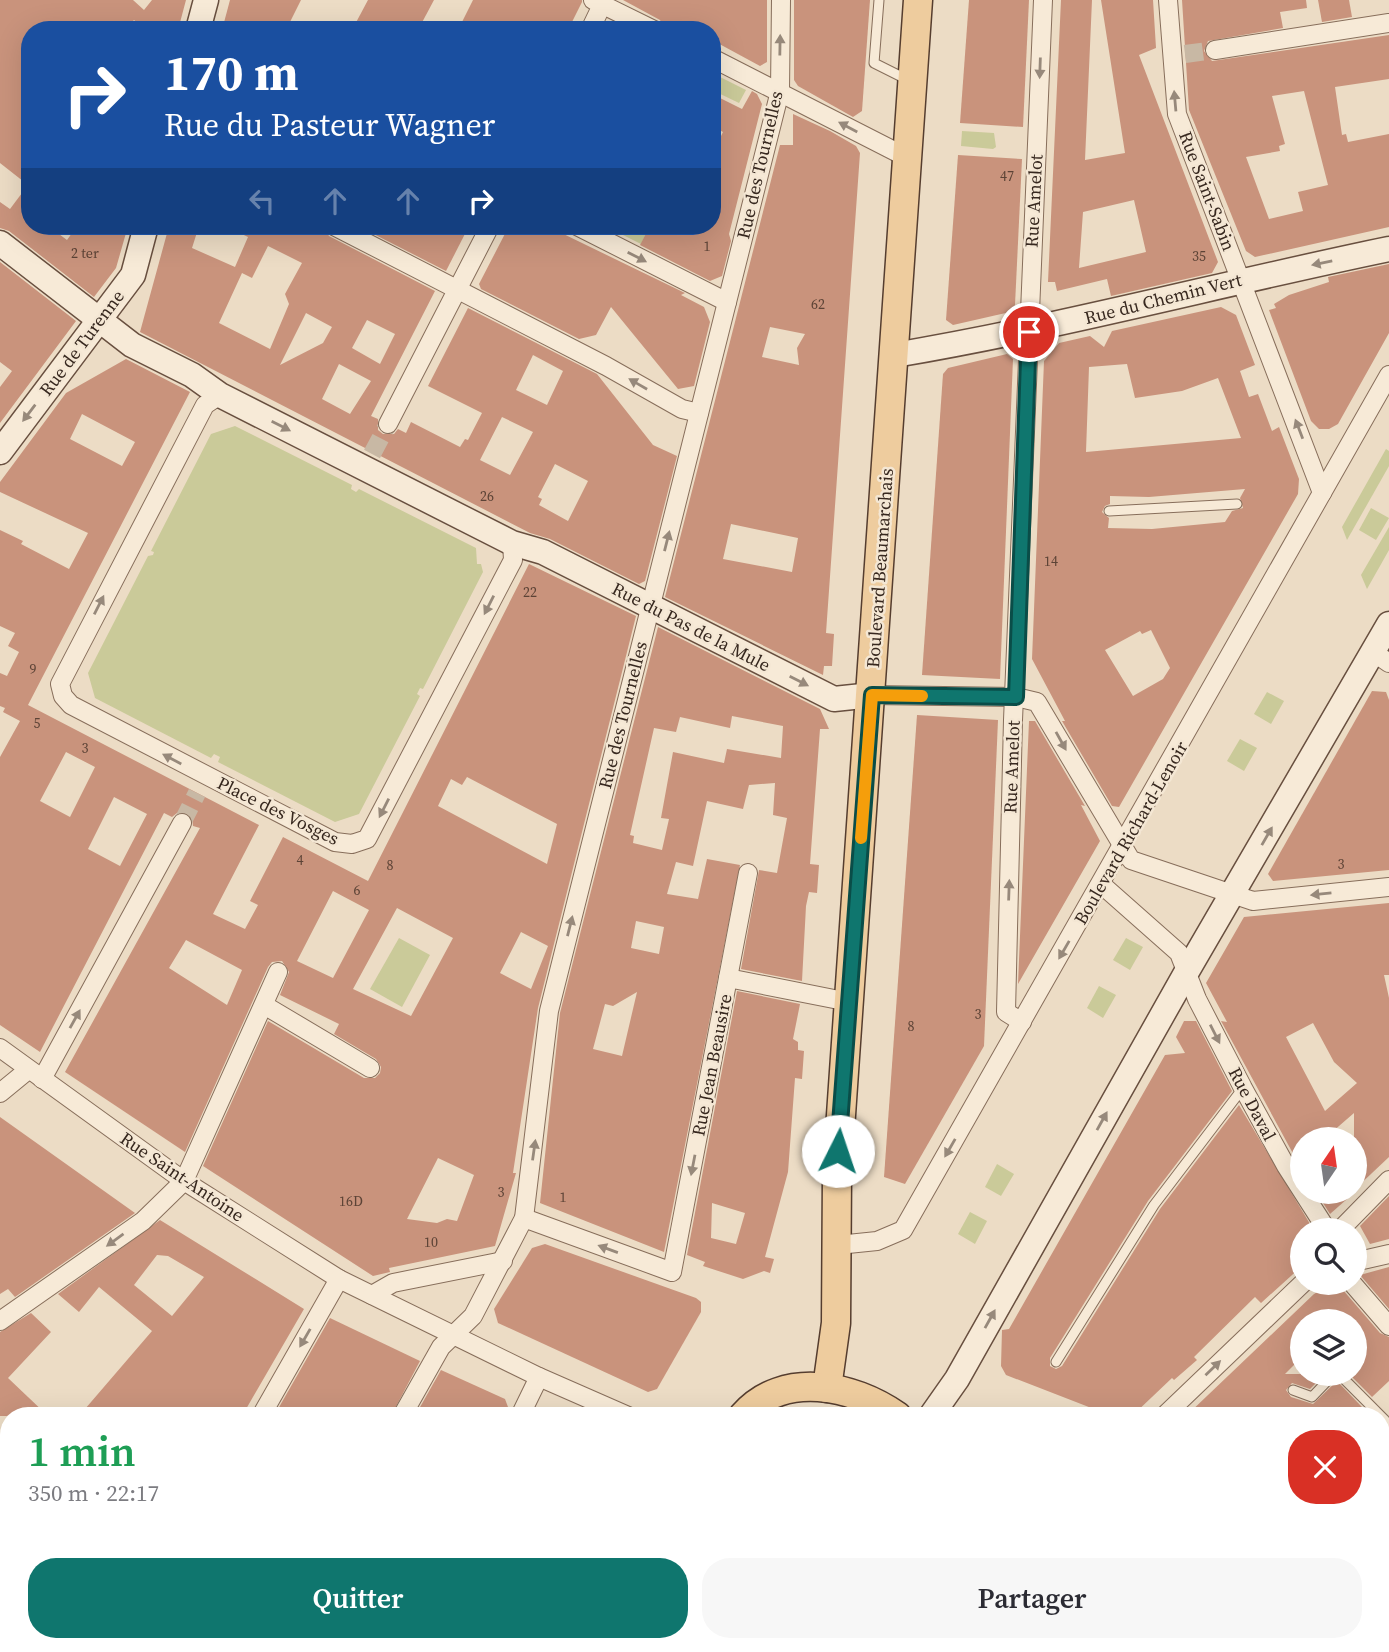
<!DOCTYPE html>
<html lang="fr">
<head>
<meta charset="utf-8">
<style>
  body { margin:0; font-family:"Source Serif 4",serif; background:#f7f7f7; color:#2b2b33; height:100vh; display:flex; flex-direction:column; font-size:26px; white-space:nowrap }
  * { box-sizing:border-box; margin:0 }
  p { font-size:23px; color:#7c7c81 }
  .icon { flex:none; width:38px; height:38px; fill:none; stroke:currentColor; stroke-width:2; stroke-linecap:round; stroke-linejoin:round }
  .map { position:relative; flex:1; overflow:hidden }
  .details { position:absolute; left:0px; top:1407px; width:1390px; height:245px; display:flex; flex-direction:column; background:#fff; border-radius:28px 28px 0 0; box-shadow:0 7px 28px #0002 }
  .details>* { flex:none }
  .hud { position:absolute; left:21px; top:21px; width:700px; height:214px; border-radius:28px; box-shadow:0 7px 28px #0002; background:#1a4fa0; color:#fff; overflow:hidden }
  .needle { width:46px; rotate:13deg }
  .fabs { position:absolute; left:1290px; top:1127px; display:grid; gap:14px }
  .fabs a { display:grid; place-items:center; width:77px; height:77px; border-radius:50%; background:#fff; box-shadow:0 7px 28px #0002; font-size:35px }
  .pin { position:absolute; display:grid; place-items:center; width:60px; height:60px; color:#fff; margin:-30px; border:4px solid #fff; border-radius:50%; box-shadow:0 2px 7px #0007 }
  .me { position:absolute; width:77px; margin:-38px; rotate:4deg; stroke-linejoin:round; filter:drop-shadow(0 0 5px #0008) }
  .turn { display:flex; align-items:center; gap:24px; height:147px; padding:0 28px; font-size:32px }
  .turn .icon { width:91px; height:91px; stroke-width:2.5 }
  .turn b { display:block; font-size:49px; line-height:60px }
  .lanes { display:flex; align-items:center; height:66px; padding:0 28px; background:#0003; justify-content:center; gap:35px; direction:ltr }
  .lanes .off { opacity:.35 }
  .round { display:grid; place-items:center; flex:none; width:74px; height:74px; border-radius:28px; background:#f7f7f7 }
  .summary { display:flex; align-items:center; justify-content:space-between; height:119px; padding:0 28px }
  h1 { font-size:42px; font-weight:600; line-height:52px; color:#1e9e55 }
  .primary-button { display:flex; gap:14px; margin-top:auto; padding:14px 28px }
  .primary-button a { flex:1; height:80px; border-radius:28px; background:#0f766e; color:#fff; font-size:28px; font-weight:600; line-height:80px; text-align:center }
  .primary-button a+a { background:#f7f7f7; color:#2b2b33 }
  .map>svg:first-child { display:block }
  .green { fill:#caca99 }
  .building { fill:#c9937c; fill-rule:evenodd }
  .lines { fill:none; stroke-linecap:round; stroke-linejoin:round }
  .street-tunnel { stroke:#c8b8a4; stroke-width:18; stroke-dasharray:18 9; stroke-linecap:butt }
  .lane-casing { stroke:#876e5b; stroke-width:11 }
  .street-casing { stroke:#876e5b; stroke-width:20 }
  .secondary-casing { stroke:#684f3f; stroke-width:27 }
  .primary-casing { stroke:#553d2f; stroke-width:31 }
  .lane { stroke:#f7ead7; stroke-width:9 }
  .street { stroke:#f7ead7; stroke-width:18 }
  .secondary { stroke:#f7ead7; stroke-width:24 }
  .primary { stroke:#eecc9e; stroke-width:28 }
  .oneway { fill:#97897b }
  .route-casing { stroke:#0a4d48; stroke-width:18 }
  .route { stroke:#0f766e; stroke-width:12 }
  .slow { stroke:#f59e0b; stroke-width:12 }
  .labels { text-anchor:middle; stroke-width:5; stroke-linejoin:round; paint-order:stroke }
  .number-label { font-size:14px; fill:#5c4336 }
  .street-label { font-size:18px; fill:#37281f; stroke:#f4e7d4 }
</style>
</head>
<body>
<div class="map">
<svg width="1389" height="1652" viewBox="0 0 1389 1652">
  <rect width="100%" height="100%" fill="#ecdcc5"/>
  <g class="green">
    <path d="M712 73 746 90 739 103 712 90Z"/>
    <path d="M962 131 994 133 996 147 993 149 961 146Z"/>
    <path d="M605 226H650L641 244Z"/>
    <path d="M235 426 352 485 351 489 356 492 359 489 476 548 477 564H481L483 572 423 689 420 688 417 694 420 696 359 814 335 822 218 762 220 757 214 754 211 758 95 698 88 673 148 556 153 555 154 552 151 551 211 434Z"/>
    <path d="M1386 449 1389 451V466L1347 540 1342 527Z"/>
    <path d="M1371 508 1389 518 1376 540 1359 530Z"/>
    <path d="M1389 527V550L1367 589 1361 575Z"/>
    <path d="M1267 692 1284 701 1271 724 1254 714Z"/>
    <path d="M1240 739 1257 748 1244 771 1227 761Z"/>
    <path d="M399 938 430 955 402 1007 370 989Z"/>
    <path d="M1126 938 1143 947 1130 970 1113 960Z"/>
    <path d="M1099 986 1116 995 1103 1018 1087 1008Z"/>
    <path d="M997 1164 1014 1174 1001 1196 985 1187Z"/>
    <path d="M970 1212 987 1221 975 1244 958 1234Z"/>
  </g>
  <g class="building">
    <path d="M0 0H133L144 10 152 0H186L178 30H145L134 20 125 30H30V226H48L67 240 77 226H128L116 268 94 297 9 231 0 228V202L10 209 28 185 0 163Z"/>
    <path d="M230 0H301L286 30H222Z"/>
    <path d="M368 0H434L418 30H352Z"/>
    <path d="M473 0H582V2L568 30H458Z"/>
    <path d="M623 0H767V62L760 66 712 40V30H665L660 20Z"/>
    <path d="M794 0H870L862 111 853 117 798 86 794 80Z"/>
    <path d="M969 0H1029L1023 127 960 123Z"/>
    <path d="M1061 0H1092L1085 160 1125 153 1101 0H1153L1156 48 1139 55 1218 262 1212 273 1111 296 1107 279 1057 291 1055 282H1048ZM1134 200 1146 252 1079 268 1083 212Z"/>
    <path d="M1182 0H1306L1307 8 1280 12 1283 28 1208 41 1204 51 1212 61 1389 35V79L1335 87 1342 135 1346 134 1348 142 1389 134V227L1255 257 1246 251 1189 110ZM1304 91 1328 185 1298 192 1303 211 1269 219 1246 157 1280 151 1279 146 1285 144 1272 96Z"/>
    <path d="M1318 0H1349L1352 17 1322 22Z"/>
    <path d="M752 91 757 94 762 104 729 234 731 241 722 276 710 281 640 245 650 226H712V154L723 132 712 126V94L742 109Z"/>
    <path d="M793 114 830 131 856 146 860 153 826 633 834 634 832 666H824L823 675 665 597 780 145H793ZM770 327 805 334 797 348 799 365 762 357ZM731 524 798 538 792 572 723 559Z"/>
    <path d="M958 155 1022 159 1015 305 1010 312 953 325 946 320Z"/>
    <path d="M169 226H199L192 248 235 267 248 237 225 226H323L329 236 435 291 371 416 378 419V430L383 434H394L398 429 406 433 411 422 460 447 465 439 468 440 482 413 428 386 468 308 597 374 653 445 677 456 645 581 639 584 550 539 530 533 140 332ZM268 246 302 263 285 294 289 304 270 349 219 323 242 273 252 278ZM306 313 332 327 323 343 280 365ZM367 320 395 334 380 364 352 348ZM533 355 563 371 547 405 516 390ZM339 364 371 381 350 414 322 399ZM502 417 533 432 510 475 480 460ZM555 464 588 481 568 521 539 505 542 499 538 497Z"/>
    <path d="M358 226H469L446 271Z"/>
    <path d="M509 226H547L685 293 681 295 704 307 710 322 694 386 678 389 611 307 596 335 579 339 481 289 479 284Z"/>
    <path d="M0 262 76 321 0 423V387L12 371 0 362Z"/>
    <path d="M1389 264V333L1338 424 1329 429H1319L1311 421 1269 310 1276 308 1274 304 1289 295 1329 282 1328 277Z"/>
    <path d="M1221 307 1236 315 1255 365 1240 371 1249 397 1258 394 1272 431 1279 427 1299 479 1298 494 1119 807 1112 806 1062 721H1065L1032 659 1044 361 1059 343 1090 336 1104 347 1112 331ZM1127 364 1135 398 1182 391 1218 378 1241 438 1086 452 1089 367ZM1245 489 1240 498 1243 508 1232 511 1225 522 1152 529 1108 528 1109 518 1102 512 1105 506 1110 504V496L1149 497ZM1151 630 1170 668 1163 679 1133 696 1105 650 1140 631 1142 634Z"/>
    <path d="M1007 354 1013 359 1000 679 922 675 943 374 948 368Z"/>
    <path d="M126 359 190 392 28 705 259 825 213 914 245 929 258 905 250 901 283 837 368 881 529 564 636 616 538 1008 513 1173H516L495 1246 389 1268 390 1272 373 1276 203 1166 268 1021 364 1078H375L380 1073 381 1067 376 1059 334 1034 339 1024 280 995 289 972 282 961 272 962 268 967 185 1152 65 1072 200 828 193 826 192 818 187 813H177L172 817 164 813 40 1052 0 1025V757L20 721 3 712 5 708 0 706V673L7 676 19 652 8 646 15 633 0 626V530L23 541 21 544 69 569 88 533 0 492V482L66 393ZM82 414 135 442 122 466 70 439ZM66 752 95 767 70 817 40 801ZM467 777 557 824 547 864 438 806 451 779 462 785ZM114 797 147 814 120 866 88 849ZM333 891 369 910 333 978 297 961ZM397 908 453 938 411 1016 353 989ZM521 932 548 946 531 989 500 973ZM186 940 242 970 227 1005 169 968ZM438 1158 474 1175 457 1221 447 1219 437 1223 407 1219Z"/>
    <path d="M658 627 820 709 829 729H820L810 864 819 865 817 893 809 892 806 906 802 981 741 969 759 870 777 873 787 818 773 815 775 783 749 785 743 809 707 801 693 866 676 862 667 894 698 899 707 859 740 865 664 1252 540 1203 560 1013ZM732 716 783 726 781 758 727 749 724 763 673 752 661 818 669 819 662 850 633 843 634 836 630 835 654 728 676 732 680 717 730 728ZM636 921 664 927 659 954 631 948ZM637 992 622 1056 593 1049 605 1004 613 1006Z"/>
    <path d="M1372 691 1386 692 1389 700V870L1273 881 1268 874Z"/>
    <path d="M917 715 998 720 984 1046 905 1184 884 1177Z"/>
    <path d="M1029 721H1035L1085 806 1081 805 1100 841 1018 984Z"/>
    <path d="M1389 903V975H1384L1389 998V1157L1354 1190V1113L1324 1139H1302V1170L1221 1021 1227 1022 1206 983 1244 917ZM1313 1023 1334 1062 1357 1083 1325 1111 1286 1037Z"/>
    <path d="M737 991 800 1004 793 1039 798 1042V1050L804 1051 802 1079 795 1078 788 1172 765 1257 774 1259 770 1273 764 1271 743 1279 703 1266 705 1262 687 1255ZM712 1203 745 1213 736 1244 711 1238Z"/>
    <path d="M1184 1021H1196L1232 1091 1148 1201 1050 1358V1366L1056 1369 1062 1366 1160 1209 1239 1105 1313 1229 1302 1230V1266L1261 1303 1255 1297 1194 1357 1197 1360 1174 1380 1172 1378 1132 1416H1112L1006 1375 1001 1366 1002 1330 1009 1329 1165 1055 1185 1053 1176 1037Z"/>
    <path d="M0 1117 135 1213 15 1297 8 1289 0 1294Z"/>
    <path d="M1316 1192H1355L1330 1214Z"/>
    <path d="M1389 1196V1239L1370 1244 1360 1226Z"/>
    <path d="M160 1220 304 1309 242 1416H79L152 1331 99 1287 79 1312 58 1294ZM157 1255 168 1256 204 1277 172 1316 134 1285Z"/>
    <path d="M545 1244 696 1298 701 1302V1312L657 1389 648 1392 498 1323 494 1309 532 1248Z"/>
    <path d="M1389 1267V1309L1360 1275Z"/>
    <path d="M1334 1283H1341L1343 1290 1380 1333 1389 1337V1381L1372 1397 1349 1374H1354V1321H1302V1357L1285 1374H1325L1310 1389 1292 1383 1286 1390 1291 1397 1313 1404 1337 1381 1362 1407 1353 1416H1186L1314 1294Z"/>
    <path d="M31 1313 51 1332 8 1378 48 1416H0V1332Z"/>
    <path d="M330 1318 420 1361 391 1416H274Z"/>
    <path d="M441 1370 505 1399 508 1407 503 1416H415Z"/>
  </g>
  <g class="lines">
    <g class="street-tunnel">
      <path d="M1185 54 1215 50"/>
      <path d="M372 454 388 424"/>
      <path d="M182 823 197 793"/>
    </g>
    <g class="lane-casing">
      <g id="lane">
        <path d="M879 0 874 63 910 81"/>
        <path d="M1109 511 1237 504"/>
        <path d="M1056 1362 1154 1205 1243 1088"/>
        <path d="M1339 1374 1389 1424"/>
        <path d="M1293 1390 1312 1397 1334 1374"/>
        <path d="M1378 1643 1389 1650"/>
        <path d="M1294 1652 1305 1643"/>
      </g>
    </g>
    <g class="street-casing">
      <g id="street">
        <path d="M593 0 654 30"/>
        <path d="M1168 0 1177 114 1322 493"/>
        <path d="M590 30 602 5"/>
        <path d="M1215 50 1389 23"/>
        <path d="M712 58 908 158"/>
        <path d="M334 226 606 366 682 409 699 413"/>
        <path d="M577 226 727 302"/>
        <path d="M220 395 205 405 60 684 63 696 71 705 335 842 352 844 367 839 513 560 512 543"/>
        <path d="M388 424 490 226"/>
        <path d="M1373 652 1389 663"/>
        <path d="M872 695 1016 697 1037 702 1131 860 1253 901 1389 887"/>
        <path d="M1101 884 1179 953 1197 999 1243 1088 1286 1166 1327 1230"/>
        <path d="M728 978 849 1002"/>
        <path d="M264 1005 370 1068"/>
        <path d="M1022 1022 1006 1012 1013 720 1043 0"/>
        <path d="M0 1048 184 1181 339 1279 539 1377 628 1416"/>
        <path d="M42 1079 182 823"/>
        <path d="M0 1093 28 1070"/>
        <path d="M524 1218 672 1272 748 873"/>
        <path d="M1340 1230 1389 1180"/>
        <path d="M838 1245 877 1241 903 1230 1389 375"/>
        <path d="M1354 1262 1389 1254"/>
        <path d="M1352 1283 1389 1326"/>
        <path d="M372 1295 393 1283 503 1261"/>
        <path d="M0 1321 143 1221 184 1181 278 972"/>
        <path d="M261 1416 339 1279"/>
        <path d="M402 1416 441 1347 473 1316 524 1218 549 1011 780 91 781 0"/>
        <path d="M520 1416 539 1377"/>
        <path d="M1164 1416 1303 1283"/>
        <path d="M0 1636 16 1652"/>
        <path d="M1065 1643 1068 1652"/>
        <path d="M278 1652 282 1643"/>
        <path d="M399 1652 403 1643"/>
      </g>
    </g>
    <g class="secondary-casing">
      <g id="secondary">
        <path d="M198 30 206 0"/>
        <path d="M0 243 132 345 192 375 220 395 512 543 543 552 834 699 872 695"/>
        <path d="M895 355C1061 327 1224 283 1389 249"/>
        <path d="M0 452 133 275 146 226"/>
        <path d="M931 1416 957 1379 1186 973 1389 624"/>
        <path d="M548 1652 556 1643"/>
        <path d="M852 1652 857 1643"/>
      </g>
    </g>
    <g class="primary-casing">
      <g id="primary">
        <path d="M827 1388 836 1323 837 1173 918 0"/>
        <path d="M743 1416C783 1370 853 1385 897 1416"/>
        <path d="M1136 1643 1142 1652"/>
        <path d="M113 1652 157 1643"/>
      </g>
    </g>
    <use href="#lane" class="lane"/>
    <use href="#street" class="street"/>
    <use href="#secondary" class="secondary"/>
    <use href="#primary" class="primary"/>
  </g>
  <defs><path id="oneway-solid" d="M-6-.8H1V-3.2L6.5 0L1 3.2V.8H-6Z" transform="scale(1.75)"/></defs>
  <g class="oneway">
    <use href="#oneway-solid" transform="translate(780 45) rotate(-89)"/>
    <use href="#oneway-solid" transform="translate(1040 68) rotate(92)"/>
    <use href="#oneway-solid" transform="translate(1175 101) rotate(-95)"/>
    <use href="#oneway-solid" transform="translate(848 127) rotate(-152)"/>
    <use href="#oneway-solid" transform="translate(637 257) rotate(27)"/>
    <use href="#oneway-solid" transform="translate(1322 263) rotate(168)"/>
    <use href="#oneway-solid" transform="translate(638 384) rotate(-150)"/>
    <use href="#oneway-solid" transform="translate(29 413) rotate(127)"/>
    <use href="#oneway-solid" transform="translate(281 426) rotate(27)"/>
    <use href="#oneway-solid" transform="translate(1299 429) rotate(-111)"/>
    <use href="#oneway-solid" transform="translate(667 541) rotate(-76)"/>
    <use href="#oneway-solid" transform="translate(99 605) rotate(-63)"/>
    <use href="#oneway-solid" transform="translate(489 605) rotate(117)"/>
    <use href="#oneway-solid" transform="translate(799 681) rotate(27)"/>
    <use href="#oneway-solid" transform="translate(1061 741) rotate(61)"/>
    <use href="#oneway-solid" transform="translate(172 759) rotate(-152)"/>
    <use href="#oneway-solid" transform="translate(384 808) rotate(117)"/>
    <use href="#oneway-solid" transform="translate(1267 836) rotate(-60)"/>
    <use href="#oneway-solid" transform="translate(1009 890) rotate(-88)"/>
    <use href="#oneway-solid" transform="translate(1321 894) rotate(174)"/>
    <use href="#oneway-solid" transform="translate(570 926) rotate(-76)"/>
    <use href="#oneway-solid" transform="translate(1064 950) rotate(120)"/>
    <use href="#oneway-solid" transform="translate(75 1019) rotate(-61)"/>
    <use href="#oneway-solid" transform="translate(1215 1034) rotate(63)"/>
    <use href="#oneway-solid" transform="translate(1102 1121) rotate(-61)"/>
    <use href="#oneway-solid" transform="translate(950 1148) rotate(120)"/>
    <use href="#oneway-solid" transform="translate(534 1150) rotate(-82)"/>
    <use href="#oneway-solid" transform="translate(693 1165) rotate(101)"/>
    <use href="#oneway-solid" transform="translate(115 1240) rotate(144)"/>
    <use href="#oneway-solid" transform="translate(608 1249) rotate(-160)"/>
    <use href="#oneway-solid" transform="translate(990 1319) rotate(-61)"/>
    <use href="#oneway-solid" transform="translate(305 1338) rotate(120)"/>
    <use href="#oneway-solid" transform="translate(1213 1368) rotate(-44)"/>
  </g>
  <g class="lines">
    <g class="route-casing">
      <path id="route" d="M838 1151 872 695 1016 697 1029 332"/>
    </g>
    <use href="#route" class="route"/>
    <path class="slow" d="M861 838 872 695 922 696"/>
  </g>
  <g class="labels">
    <g class="number-label">
      <text x="1007" y="181">47</text>
      <text x="707" y="251">1</text>
      <text x="85" y="258">2 ter</text>
      <text x="1199" y="261">35</text>
      <text x="818" y="309">62</text>
      <text x="487" y="501">26</text>
      <text x="1051" y="566">14</text>
      <text x="530" y="597">22</text>
      <text x="33" y="674">9</text>
      <text x="37" y="728">5</text>
      <text x="85" y="753">3</text>
      <text x="300" y="865">4</text>
      <text x="1341" y="869">3</text>
      <text x="390" y="870">8</text>
      <text x="357" y="895">6</text>
      <text x="978" y="1019">3</text>
      <text x="911" y="1031">8</text>
      <text x="501" y="1197">3</text>
      <text x="563" y="1202">1</text>
      <text x="351" y="1206">16D</text>
      <text x="431" y="1247">10</text>
    </g>
    <g class="street-label">
      <text transform="translate(760 165) rotate(-77)" y="6">Rue des Tournelles</text>
      <text transform="translate(1207 191) rotate(69)" y="6">Rue Saint-Sabin</text>
      <text transform="translate(1034 201) rotate(-87)" y="6">Rue Amelot</text>
      <text transform="translate(1163 299) rotate(-14)" y="6">Rue du Chemin Vert</text>
      <text transform="translate(82 343) rotate(-53)" y="6">Rue de Turenne</text>
      <text transform="translate(880 568) rotate(-86)" y="6">Boulevard Beaumarchais</text>
      <text transform="translate(691 627) rotate(27)" y="6">Rue du Pas de la Mule</text>
      <text transform="translate(623 715) rotate(-76)" y="6">Rue des Tournelles</text>
      <text transform="translate(1012 767) rotate(-88)" y="6">Rue Amelot</text>
      <text transform="translate(278 811) rotate(26)" y="6">Place des Vosges</text>
      <text transform="translate(1131 833) rotate(-60)" y="6">Boulevard Richard-Lenoir</text>
      <text transform="translate(712 1065) rotate(-79)" y="6">Rue Jean Beausire</text>
      <text transform="translate(1252 1104) rotate(62)" y="6">Rue Daval</text>
      <text transform="translate(182 1177) rotate(34)" y="6">Rue Saint-Antoine</text>
    </g>
  </g>
</svg>
<div class="fabs">
<a><svg class="needle" viewBox="-14 -14 28 28"><path d="M0-13l5 13h-10z" fill="#e53935"/><path d="M0 13l5-13h-10z" fill="#7c7c81"/></svg></a>
<a><svg class="icon" aria-label="search" viewBox="0 0 24 24"><circle cx="10" cy="10" r="6"/><path d="M15 15l6 6"/></svg></a>
<a><svg class="icon" aria-label="layers" viewBox="0 0 24 24"><path d="M12 4l9 5-9 5-9-5zM3 14l9 5 9-5"/></svg></a>
</div>
<div class="pin" style="left:1029px;top:332px;background:#d93025"><svg class="icon" aria-label="arrive" viewBox="0 0 24 24"><path d="M6 21V4h12l-3 4 3 4H6"/></svg></div>
<svg class="me" style="left:838px;top:1151px" viewBox="-20 -20 40 40"><circle r="19" fill="#fff"/><path d="M0-13L10 11 0 6-10 11z" fill="#0f766e"/></svg>
<div class="hud">
<div class="turn"><svg class="icon" aria-label="right" viewBox="0 0 24 24"><path d="M7 20v-9h11M14 6l5 5-5 5"/></svg><div><b>170 m</b>Rue du Pasteur Wagner</div></div>
<div class="lanes"><svg class="icon off" aria-label="left" viewBox="0 0 24 24"><path d="M17 20v-9H6M10 6l-5 5 5 5"/></svg><svg class="icon off" aria-label="ahead" viewBox="0 0 24 24"><path d="M12 20V5M6 11l6-6 6 6"/></svg><svg class="icon off" aria-label="ahead" viewBox="0 0 24 24"><path d="M12 20V5M6 11l6-6 6 6"/></svg><svg class="icon" aria-label="right" viewBox="0 0 24 24"><path d="M7 20v-9h11M14 6l5 5-5 5"/></svg></div>
</div>
<section class="details">
<div class="summary"><div><h1>1 min</h1><p>350 m · 22:17</p></div><a class="round" style="background:#d93025;color:#fff"><svg class="icon" aria-label="close" viewBox="0 0 24 24"><path d="M6 6l12 12M18 6L6 18"/></svg></a></div>
<div class="primary-button"><a>Quitter</a><a>Partager</a></div>
</section>
</div>
</body>
</html>
